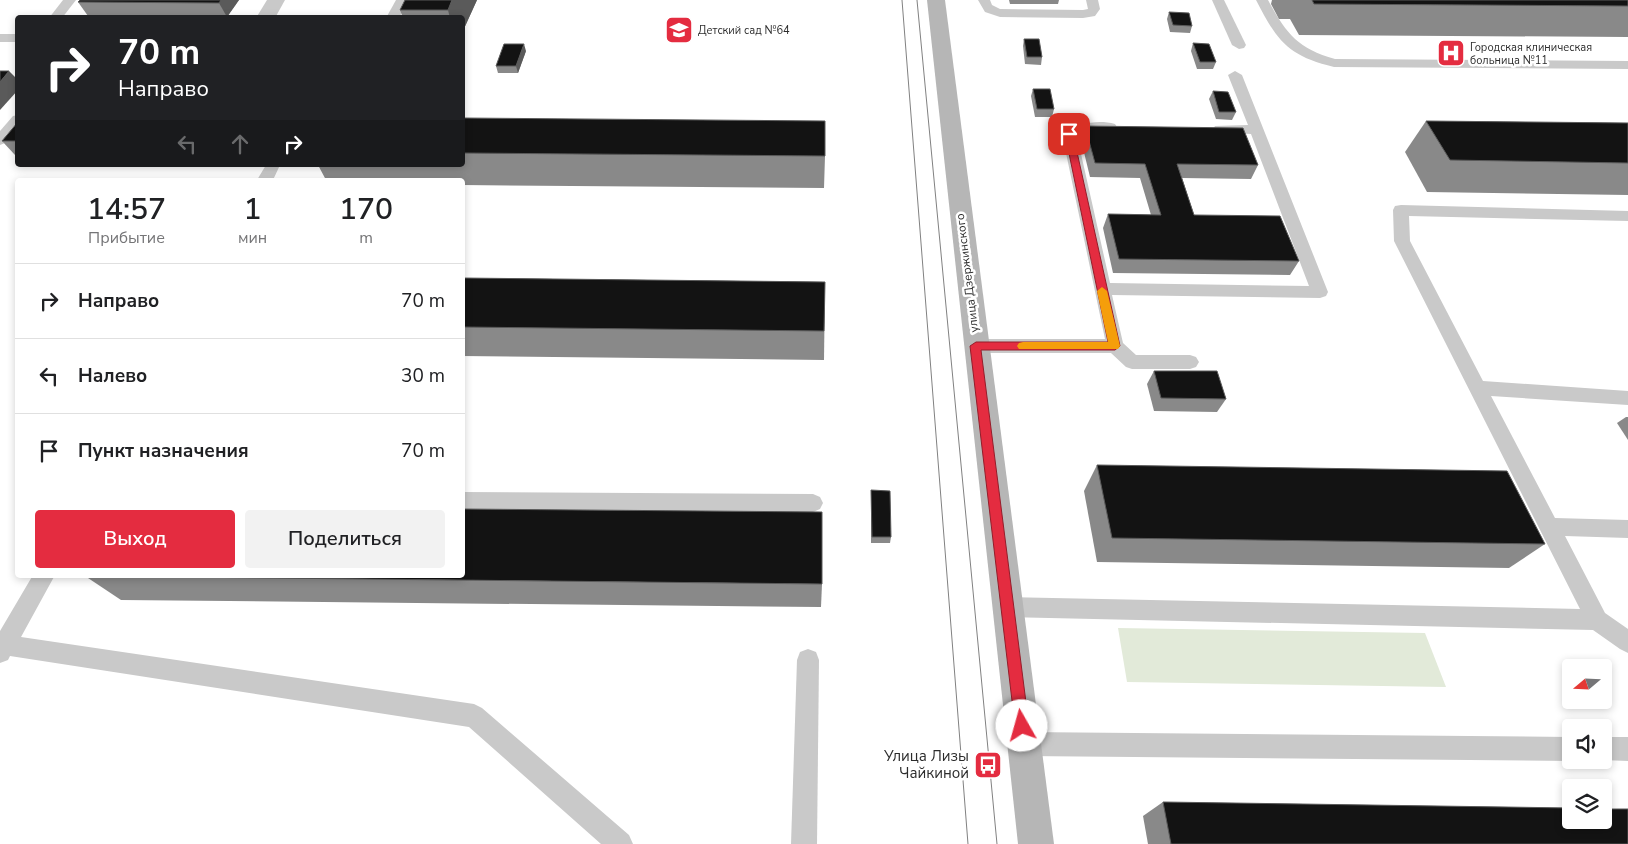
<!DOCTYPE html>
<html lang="ru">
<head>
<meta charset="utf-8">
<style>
  body { margin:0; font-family:"Nunito Sans",sans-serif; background:#f2f2f2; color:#202124; height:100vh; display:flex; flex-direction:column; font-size:19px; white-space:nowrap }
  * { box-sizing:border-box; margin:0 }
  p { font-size:16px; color:#757577 }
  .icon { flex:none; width:28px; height:28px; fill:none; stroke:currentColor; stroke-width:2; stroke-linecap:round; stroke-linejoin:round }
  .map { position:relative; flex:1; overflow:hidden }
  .sheet { position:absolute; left:15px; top:178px; width:450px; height:400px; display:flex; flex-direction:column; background:#fff; border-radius:5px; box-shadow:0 2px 8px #0003 }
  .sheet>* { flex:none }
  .guide { position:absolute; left:15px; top:15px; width:450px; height:152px; border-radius:5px; box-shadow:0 2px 8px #0003; background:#202124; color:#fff; overflow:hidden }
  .needle { width:32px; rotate:251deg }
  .fabs { position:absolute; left:1562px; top:659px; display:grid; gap:10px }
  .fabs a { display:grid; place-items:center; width:50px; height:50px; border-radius:5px; background:#fff; box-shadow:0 2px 8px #0003; font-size:25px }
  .pin { position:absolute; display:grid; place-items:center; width:42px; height:42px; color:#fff; margin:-21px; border-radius:10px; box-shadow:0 2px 8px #0006 }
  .me { position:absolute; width:55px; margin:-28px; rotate:353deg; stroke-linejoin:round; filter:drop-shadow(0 0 4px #0008) }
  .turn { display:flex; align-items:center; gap:18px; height:105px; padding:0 20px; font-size:22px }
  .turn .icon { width:65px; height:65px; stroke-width:2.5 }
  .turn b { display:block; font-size:35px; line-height:42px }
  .lanes { display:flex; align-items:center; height:48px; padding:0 20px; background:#0003; justify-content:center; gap:25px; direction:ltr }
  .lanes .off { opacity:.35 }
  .eta { display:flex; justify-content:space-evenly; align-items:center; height:85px; text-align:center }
  .eta b { font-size:30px; font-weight:600; line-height:35px }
  .button { display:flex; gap:10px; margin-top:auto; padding:10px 20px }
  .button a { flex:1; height:58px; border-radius:5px; background:#e42c40; color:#fff; font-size:20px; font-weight:600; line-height:58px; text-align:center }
  .button a+a { background:#f2f2f2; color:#202124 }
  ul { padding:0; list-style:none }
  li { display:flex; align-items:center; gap:15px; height:75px; padding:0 20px; border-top:1px solid #e0e0e0 }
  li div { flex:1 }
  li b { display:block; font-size:19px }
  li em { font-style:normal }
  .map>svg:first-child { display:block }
  .green { fill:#e2ead9 }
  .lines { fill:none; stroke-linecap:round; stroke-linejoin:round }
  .service { fill:#c9c9c9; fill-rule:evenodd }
  .minor { fill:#c9c9c9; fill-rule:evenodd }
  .secondary { fill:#b6b6b6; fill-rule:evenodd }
  .tram { stroke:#818181; stroke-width:1 }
  .wall { fill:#898989 }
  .shaded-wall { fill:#5a5a5a }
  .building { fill:#131313; stroke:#5a5a5a }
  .route { fill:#e42c40; stroke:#941d2a }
  .slow { fill:#f59e0b }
  .labels { text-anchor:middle; stroke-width:5; stroke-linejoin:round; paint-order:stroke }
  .far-poi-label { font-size:11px; fill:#2c2c2c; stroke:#fff; text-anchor:start }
  .street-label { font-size:12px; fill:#2c2c2c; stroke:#fff }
  .near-poi-label { font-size:15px; fill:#2c2c2c; stroke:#fff; text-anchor:end }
</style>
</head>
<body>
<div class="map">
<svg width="1628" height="844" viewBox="0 0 1628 844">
  <rect width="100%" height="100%" fill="#fff"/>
  <path class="green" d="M1118 628 1425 633 1446 687 1127 682Z"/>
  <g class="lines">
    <g class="service">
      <path d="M63 0H76L62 18H49Z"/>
      <path d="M396 0H408L399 18H386Z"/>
      <path d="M978 0H990L992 5 1000 9 1083 10 1088 9 1086 0H1098L1100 9 1095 16 1083 18 1000 17 985 12Z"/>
      <path d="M1212 0H1224L1246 45 1244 48 1239 49 1232 45Z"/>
      <path d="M1256 0H1268C1286 33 1297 48 1335 59L1628 61V69L1334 67C1288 56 1277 41 1256 0Z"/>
      <rect x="0" y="34" width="18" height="8"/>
      <path d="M1235 71 1242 75 1328 292 1326 296 1320 298 1112 295 1123 343 1136 355H1190L1196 357 1199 362 1196 367 1190 369H1132L1126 367 1111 353H975L969 351 966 346 969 341 975 339H1105L1062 134 1064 131C1080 124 1097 119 1115 124L1117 127 1115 130C1101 134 1091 130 1077 136L1110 283 1309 286 1251 134 1215 132 1213 129 1215 126 1248 125 1228 75Z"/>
      <path d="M18 115V129L5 143 0 145V131L13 116Z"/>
      <path d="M266 165H280L273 180H257Z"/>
      <path d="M1401 205 1628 211V221L1409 216 1410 241 1483 381 1628 391V405L1491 396 1555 518 1628 520V538L1565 536 1605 613 1628 629V653L1620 649 1593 630 1007 617 999 614 996 607 999 600 1007 597 1580 609 1394 241 1393 210 1395 206Z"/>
      <path d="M462 492 813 494 820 497 823 503 820 509 813 512 462 510Z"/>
      <path d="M33 575H55L21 637 474 704 482 708 629 835 633 844H601L469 727 10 656 8 660 0 663V631Z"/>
      <path d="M808 649 816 652 819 660 817 844H791L797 660 800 652Z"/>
      <path d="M1024 732 1571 737V760H1573L1571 761 1024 756 1016 752 1012 744 1016 736Z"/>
      <path d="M1604 737H1628V761L1602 760H1604Z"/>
    </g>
    <path class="minor" d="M267 0H285L275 18H256Z"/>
    <path class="secondary" d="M927 0H945L1054 844H1018Z"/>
    <g class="tram">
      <path d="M902 0 968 844"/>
      <path d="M917 0 997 844"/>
    </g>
  </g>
  <g class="wall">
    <path d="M80 0H239L227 17 88 16 78 2Z"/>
    <path d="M477 0 462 33V18H403L400 10Z"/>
    <path d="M1009 0H1059L1058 4H1010Z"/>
    <path d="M1272 0H1628V37L1299 35 1290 19H1279L1271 4Z"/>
    <path d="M1169 12 1192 26 1190 33 1170 32 1167 19Z"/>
    <path d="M1024 39 1042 57 1041 65 1025 64 1023 46Z"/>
    <path d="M1193 43 1216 62 1213 69H1197L1191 51Z"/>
    <path d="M526 51 518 73H498L496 66Z"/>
    <path d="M1033 89 1054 109 1052 117H1035L1031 96Z"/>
    <path d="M1213 91 1236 112 1232 120 1216 119 1209 99Z"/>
    <path d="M462 118 825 156 824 188 462 185V180H326L318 165H462Z"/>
    <path d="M1426 121 1628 123V195L1427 192 1405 152Z"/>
    <path d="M18 122V155H15L2 141Z"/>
    <path d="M1085 126 1258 165 1251 179 1182 178 1194 215 1299 261 1290 275 1113 273 1103 228 1108 214 1151 215 1140 178 1090 177 1081 140Z"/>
    <path d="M462 278 825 282 824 360 462 356Z"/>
    <path d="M1154 371 1226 399 1217 412 1154 411 1147 384Z"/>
    <path d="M1626 417H1628V440L1617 423Z"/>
    <path d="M1097 465 1545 544 1509 568 1097 562 1084 491Z"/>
    <path d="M871 490 891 537 890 543H871Z"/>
    <path d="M85 576 822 584 821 607 121 600Z"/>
    <path d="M1163 802 1628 844H1148L1143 816Z"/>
  </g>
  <g class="shaded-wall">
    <path d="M221 0H239L227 17 219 3Z"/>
    <path d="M452 0H477L462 33V18H450L448 10Z"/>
    <path d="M524 44 526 51 518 73 516 66Z"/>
    <path d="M9 71 18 80V90L0 110V82Z"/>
  </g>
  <g class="building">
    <path d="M80 0H221L219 3 78 2Z"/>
    <path d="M405 0H452L448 10H400Z"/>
    <path d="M1312 0H1628V6L1314 4Z"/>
    <path d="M1169 12 1189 13 1192 26 1173 25Z"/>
    <path d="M1024 39H1039L1042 57H1027Z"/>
    <path d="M1193 43 1209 44 1216 62H1200Z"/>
    <path d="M504 44H524L516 66H496Z"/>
    <path d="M0 71H9L0 82Z"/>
    <path d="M1033 89H1050L1054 109H1037Z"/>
    <path d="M1213 91 1228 92 1236 112H1219Z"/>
    <path d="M462 118 825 121V156L462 153Z"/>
    <path d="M1426 121 1628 123V163L1450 160Z"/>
    <path d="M18 122V141H2Z"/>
    <path d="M1085 126 1243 128 1258 165 1177 164 1194 215 1280 216 1299 261 1119 259 1108 214 1161 215 1145 164 1095 163Z"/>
    <path d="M462 278 825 282 824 331 462 327Z"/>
    <path d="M1154 371H1217L1226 399 1161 398Z"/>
    <path d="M1097 465 1507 471 1545 544 1112 538Z"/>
    <path d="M871 490 890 491 891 537H872Z"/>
    <path d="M462 509 822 512V584L85 576V575H462Z"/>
    <path d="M1163 802 1571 808V820H1604V809H1628V844H1171Z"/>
  </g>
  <path class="route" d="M1069 131 1073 134 1120 346 1115 350H981L1029 726 1027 731 1022 733 1017 731 1015 726 970 346 976 342H1108L1065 134Z"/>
  <path class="slow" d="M1102 287 1107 291 1120 346 1118 349H1019L1017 346 1019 343 1023 342H1108L1097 291Z"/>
  <defs>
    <g id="school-square" transform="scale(1.4375)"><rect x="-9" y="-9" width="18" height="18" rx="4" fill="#e42c40" stroke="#fff"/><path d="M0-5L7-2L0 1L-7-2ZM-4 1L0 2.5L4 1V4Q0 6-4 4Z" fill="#fff"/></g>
    <g id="hospital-square" transform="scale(1.4375)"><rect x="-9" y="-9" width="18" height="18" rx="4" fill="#e42c40" stroke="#fff"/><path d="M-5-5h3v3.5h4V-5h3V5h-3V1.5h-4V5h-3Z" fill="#fff"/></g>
    <g id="bus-square" transform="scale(1.4375)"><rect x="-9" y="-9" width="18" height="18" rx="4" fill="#e42c40" stroke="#fff"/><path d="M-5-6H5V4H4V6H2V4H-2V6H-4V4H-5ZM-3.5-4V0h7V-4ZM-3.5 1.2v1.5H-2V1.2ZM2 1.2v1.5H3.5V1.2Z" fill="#fff"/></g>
  </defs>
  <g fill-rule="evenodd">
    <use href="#school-square" x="679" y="30"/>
    <use href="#hospital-square" x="1451" y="53"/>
    <use href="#bus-square" x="988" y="765"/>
  </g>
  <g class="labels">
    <g class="far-poi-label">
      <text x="698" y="34">Детский сад №64</text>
      <text x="1470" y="51">Городская клиническая<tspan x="1470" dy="13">больница №11</tspan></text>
    </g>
    <g class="street-label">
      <text transform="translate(967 273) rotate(-97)" y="4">улица Дзержинского</text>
    </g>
    <g class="near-poi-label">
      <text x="969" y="761">Улица Лизы<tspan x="969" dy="17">Чайкиной</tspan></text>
    </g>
  </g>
</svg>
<div class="fabs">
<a><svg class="needle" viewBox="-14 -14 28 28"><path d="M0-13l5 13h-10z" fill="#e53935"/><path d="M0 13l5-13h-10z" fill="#757577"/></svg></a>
<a><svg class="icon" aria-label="sound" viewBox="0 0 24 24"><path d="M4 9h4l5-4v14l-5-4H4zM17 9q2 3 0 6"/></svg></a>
<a><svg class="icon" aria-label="layers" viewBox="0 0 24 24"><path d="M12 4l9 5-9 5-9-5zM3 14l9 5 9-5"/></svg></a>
</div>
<div class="pin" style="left:1069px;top:134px;background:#d93025"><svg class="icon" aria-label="arrive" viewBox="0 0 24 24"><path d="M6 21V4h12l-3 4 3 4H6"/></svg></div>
<svg class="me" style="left:1022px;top:726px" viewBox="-20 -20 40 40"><circle r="19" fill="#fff"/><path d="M0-13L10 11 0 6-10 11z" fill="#e42c40"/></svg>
<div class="guide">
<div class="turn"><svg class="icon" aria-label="right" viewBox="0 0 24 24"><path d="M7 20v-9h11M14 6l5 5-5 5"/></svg><div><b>70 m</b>Направо</div></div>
<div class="lanes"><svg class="icon off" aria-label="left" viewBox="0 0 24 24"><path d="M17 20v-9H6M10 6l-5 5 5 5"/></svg><svg class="icon off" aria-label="ahead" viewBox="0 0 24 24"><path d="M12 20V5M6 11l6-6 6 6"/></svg><svg class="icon" aria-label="right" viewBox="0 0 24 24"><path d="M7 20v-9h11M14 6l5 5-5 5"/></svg></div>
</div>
<section class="sheet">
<div class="eta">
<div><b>14:57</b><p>Прибытие</p></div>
<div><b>1</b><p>мин</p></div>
<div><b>170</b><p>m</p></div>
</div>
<ul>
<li><svg class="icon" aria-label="right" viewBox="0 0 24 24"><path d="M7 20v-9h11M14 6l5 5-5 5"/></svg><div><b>Направо</b></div><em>70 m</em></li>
<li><svg class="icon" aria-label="left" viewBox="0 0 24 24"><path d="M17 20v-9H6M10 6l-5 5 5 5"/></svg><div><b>Налево</b></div><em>30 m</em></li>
<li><svg class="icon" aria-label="arrive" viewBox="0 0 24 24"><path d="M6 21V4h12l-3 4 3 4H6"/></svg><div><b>Пункт назначения</b></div><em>70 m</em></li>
</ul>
<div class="button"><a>Выход</a><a>Поделиться</a></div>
</section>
</div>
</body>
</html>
